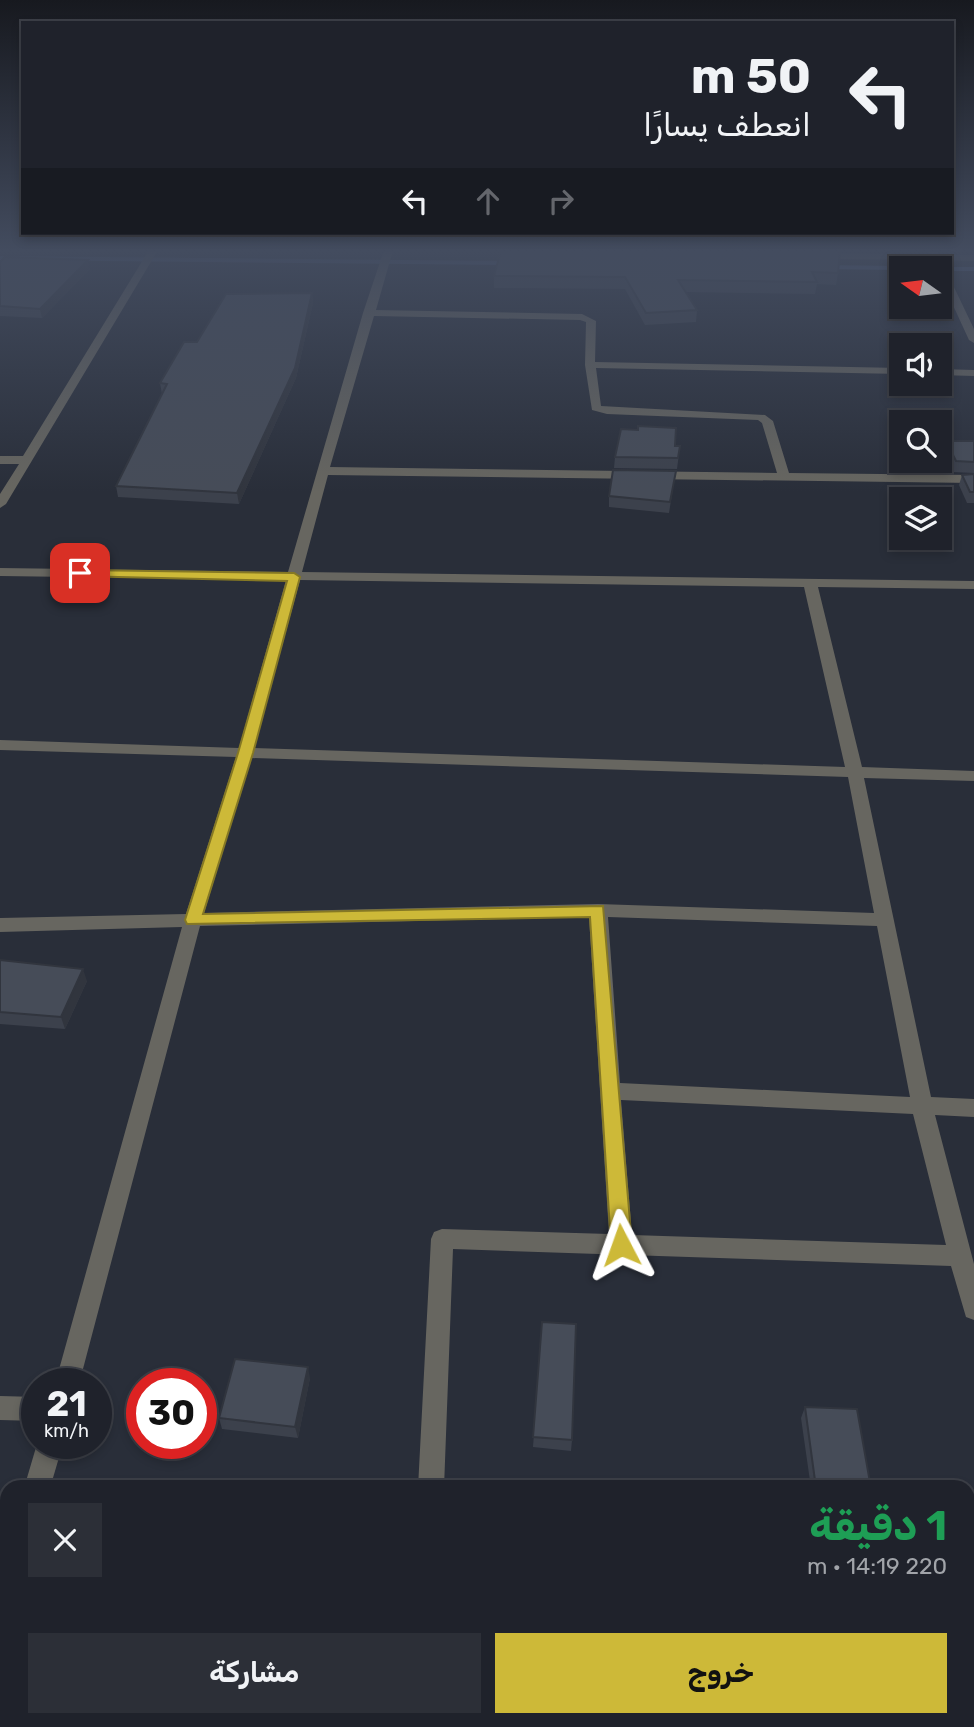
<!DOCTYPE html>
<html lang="ar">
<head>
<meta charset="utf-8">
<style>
  body { margin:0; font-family:Rubik,"Noto Sans Arabic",sans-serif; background:#2c2f37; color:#f1f3f6; direction:rtl; height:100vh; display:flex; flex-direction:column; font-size:26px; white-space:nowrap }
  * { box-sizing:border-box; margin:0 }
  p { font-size:23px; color:#a1a4a9 }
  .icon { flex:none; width:38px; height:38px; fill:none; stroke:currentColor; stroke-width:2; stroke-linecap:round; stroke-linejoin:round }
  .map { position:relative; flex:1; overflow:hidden; direction:ltr }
  .side { position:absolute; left:0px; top:1480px; width:975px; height:247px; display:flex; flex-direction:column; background:#1f222b; border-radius:21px 21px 0 0; box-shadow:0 4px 10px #0003,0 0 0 2px #3c3f47; direction:rtl }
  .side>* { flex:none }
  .banner { position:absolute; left:21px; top:21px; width:933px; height:214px; border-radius:0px; box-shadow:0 4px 10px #0003,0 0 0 2px #3c3f47; direction:rtl; background:#1f222b; color:#f1f3f6; overflow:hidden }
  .needle { width:46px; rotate:284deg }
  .buttons { position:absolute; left:889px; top:256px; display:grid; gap:14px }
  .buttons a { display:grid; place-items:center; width:63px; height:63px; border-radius:0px; background:#1f222b; box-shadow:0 4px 10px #0003,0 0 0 2px #3c3f47; font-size:35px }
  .speed { position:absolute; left:21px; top:1368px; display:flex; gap:14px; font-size:35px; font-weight:700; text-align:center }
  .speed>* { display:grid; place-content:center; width:91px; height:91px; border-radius:50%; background:#1f222b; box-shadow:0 4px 10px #0003,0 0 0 2px #3c3f47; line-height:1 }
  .speed small { font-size:18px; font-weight:400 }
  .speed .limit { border:10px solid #d22; background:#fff; color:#111 }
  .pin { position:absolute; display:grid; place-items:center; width:60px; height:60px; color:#fff; margin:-30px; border-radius:14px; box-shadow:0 4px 10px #0006 }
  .me { position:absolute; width:77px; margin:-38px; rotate:356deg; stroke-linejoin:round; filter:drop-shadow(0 0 5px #0008) }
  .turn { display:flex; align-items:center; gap:24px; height:147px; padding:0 28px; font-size:32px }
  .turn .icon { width:91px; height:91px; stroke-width:2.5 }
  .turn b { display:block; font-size:49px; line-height:60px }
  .lanes { display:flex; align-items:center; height:66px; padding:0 28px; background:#0003; justify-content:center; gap:35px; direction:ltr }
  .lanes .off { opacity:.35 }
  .round { display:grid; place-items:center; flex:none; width:74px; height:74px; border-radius:0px; background:#2c2f37 }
  .head { display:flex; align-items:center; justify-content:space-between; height:119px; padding:0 28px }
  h1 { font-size:42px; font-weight:700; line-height:52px; color:#1e9e55 }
  .action { display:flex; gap:14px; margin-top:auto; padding:14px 28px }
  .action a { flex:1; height:80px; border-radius:0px; background:#cdb938; color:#111; font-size:28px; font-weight:700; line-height:80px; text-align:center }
  .action a+a { background:#2c2f37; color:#f1f3f6 }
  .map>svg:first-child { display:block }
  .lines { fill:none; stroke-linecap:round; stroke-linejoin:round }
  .stream { fill:#546997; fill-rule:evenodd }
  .minor { fill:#676660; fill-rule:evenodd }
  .wall { fill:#3c414c }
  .shaded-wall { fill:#31353e }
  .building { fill:#464c58; stroke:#31353e; stroke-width:2 }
  .route { fill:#cdb938; stroke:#857824; stroke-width:2 }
</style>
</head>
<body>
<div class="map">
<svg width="974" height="1727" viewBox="0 0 974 1727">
  <rect width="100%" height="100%" fill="#292e39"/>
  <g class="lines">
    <g class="stream">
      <path d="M0 256 519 261 523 263 519 265 0 260Z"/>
      <path d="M818 265 901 266 905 268H901V270L815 269 814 267Z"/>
      <path d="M937 267H974V271H940Z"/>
    </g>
    <g class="minor">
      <path d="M149 250H158L6 504 0 508V494L19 464H0V456H23Z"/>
      <path d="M384 250H393L376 310 582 314 596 321 595 362 901 368V374L596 368 601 406 765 415 773 421 789 473 974 475V483L328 475 302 572 974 581V589L818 587 862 767 974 771V781L864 778 931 1097 974 1099V1117L935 1115 974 1264V1320L966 1317 951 1266 453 1249 444 1488H418L431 1239 434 1232 442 1229 609 1234 589 917 200 926 79 1384H55L182 927 0 932V918L186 914 236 757 0 750V740L239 748 286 580 0 576V568L288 572 363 313ZM374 316 580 320 586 322 585 365 592 410 607 414 758 420 762 423 777 473 330 467ZM300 580 804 587 845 767 254 748ZM251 758 848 777 874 913 598 904 204 913ZM608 917 877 926 910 1097 620 1083ZM621 1100 913 1114 946 1245 632 1235Z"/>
      <path d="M928 250H937L939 255H974V261L941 260 974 329V343L969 340 940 277V268H936L932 260 818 259 813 256 818 253 930 255Z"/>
      <path d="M940 369 974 370V376L940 375Z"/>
      <path d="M0 1396 37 1397V1421L0 1420Z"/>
      <path d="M37 1444H63L50 1488H24Z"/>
      <path d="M968 1574 974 1575V1603L968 1602Z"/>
      <path d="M7 1580V1630L0 1633V1583Z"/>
      <rect x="403" y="1720" width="30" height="7"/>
    </g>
  </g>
  <g class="wall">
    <path d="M501 250 838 273 836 285 817 284 815 294 686 292 697 310 696 322 645 325 625 289 494 288V276Z"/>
    <path d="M0 262 90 269 42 318 0 316Z"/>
    <path d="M312 293 313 303 296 378 239 504 118 497 116 486 162 394 160 383Z"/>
    <path d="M946 441H974V473L953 472 943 451Z"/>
    <path d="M675 446H680L677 469 614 468 615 457Z"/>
    <path d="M974 474V503H967L959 485 962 475Z"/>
    <path d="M674 482 669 513 609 507V496Z"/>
    <path d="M0 960 87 981 65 1029 0 1024Z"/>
    <path d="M542 1322 572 1440 571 1451 533 1447Z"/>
    <path d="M310 1378 298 1438 222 1429 219 1418Z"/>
    <path d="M805 1407 871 1488H811L801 1418Z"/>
  </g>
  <g class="shaded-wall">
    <path d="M88 260 90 269 42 318 40 309Z"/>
    <path d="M312 293 313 303 296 378 239 504 237 493Z"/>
    <path d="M83 969 87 981 65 1029 61 1017Z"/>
    <path d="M308 1367 310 1378 298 1438 295 1427Z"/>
  </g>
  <g class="building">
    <path d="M501 250H840L838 273 812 272 817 282 678 280 697 310 646 313 625 277 494 276Z"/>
    <path d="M5 257 88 260 40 309 0 306V262Z"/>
    <path d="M312 293 295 368 237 493 116 486 167 384 160 383 184 342H197L226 294Z"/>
    <path d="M638 426 676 428 675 446H680L678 458 615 457 621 429 638 430Z"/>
    <path d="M946 441H974V462L956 461Z"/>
    <path d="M613 470 676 471 670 502 609 496Z"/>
    <path d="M974 474V492H970L962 475Z"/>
    <path d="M0 960 83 969 61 1017 0 1012Z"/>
    <path d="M542 1322 576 1324 572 1440 533 1437Z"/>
    <path d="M235 1359 308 1367 295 1427 219 1418Z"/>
    <path d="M805 1407 857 1409 871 1488H816Z"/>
  </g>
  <linearGradient id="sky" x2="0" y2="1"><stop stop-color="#17191f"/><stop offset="0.51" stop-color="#434c5f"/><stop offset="1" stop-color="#434c5f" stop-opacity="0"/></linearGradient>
  <rect width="974" height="492" fill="url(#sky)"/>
  <path class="route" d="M80 570 294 573 300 577 253 753 203 914 603 906 632 1245 629 1252 621 1254 614 1252 611 1245 590 917 187 924 185 920 238 753 287 581 76 576V571Z"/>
</svg>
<div class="buttons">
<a><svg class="needle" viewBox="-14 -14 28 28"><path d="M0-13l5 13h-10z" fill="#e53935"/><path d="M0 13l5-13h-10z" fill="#a1a4a9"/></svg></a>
<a><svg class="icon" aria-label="sound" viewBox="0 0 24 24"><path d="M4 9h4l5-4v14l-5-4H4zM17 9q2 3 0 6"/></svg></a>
<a><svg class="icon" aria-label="search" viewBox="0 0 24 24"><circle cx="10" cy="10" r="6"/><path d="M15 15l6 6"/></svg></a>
<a><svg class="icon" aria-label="layers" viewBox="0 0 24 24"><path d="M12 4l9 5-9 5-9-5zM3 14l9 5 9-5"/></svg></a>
</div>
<div class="speed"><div>21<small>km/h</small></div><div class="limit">30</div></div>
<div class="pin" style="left:80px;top:573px;background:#d93025"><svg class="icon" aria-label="arrive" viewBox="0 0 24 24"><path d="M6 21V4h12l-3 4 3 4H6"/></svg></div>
<svg class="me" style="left:621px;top:1245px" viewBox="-20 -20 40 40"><path d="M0-17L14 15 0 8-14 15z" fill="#cdb938" stroke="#fff" stroke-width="4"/></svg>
<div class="banner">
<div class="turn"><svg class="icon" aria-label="left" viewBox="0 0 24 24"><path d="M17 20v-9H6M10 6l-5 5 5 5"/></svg><div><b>50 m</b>انعطف يسارًا</div></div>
<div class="lanes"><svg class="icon" aria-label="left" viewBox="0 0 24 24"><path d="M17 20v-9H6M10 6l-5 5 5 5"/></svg><svg class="icon off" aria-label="ahead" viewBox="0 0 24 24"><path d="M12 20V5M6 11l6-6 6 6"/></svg><svg class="icon off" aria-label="right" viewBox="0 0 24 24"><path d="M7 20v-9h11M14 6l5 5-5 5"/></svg></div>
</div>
<section class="side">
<div class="head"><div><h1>1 دقيقة</h1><p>220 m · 14:19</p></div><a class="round"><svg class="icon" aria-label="close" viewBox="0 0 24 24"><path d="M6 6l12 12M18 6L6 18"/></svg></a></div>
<div class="action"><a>خروج</a><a>مشاركة</a></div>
</section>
</div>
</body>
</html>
